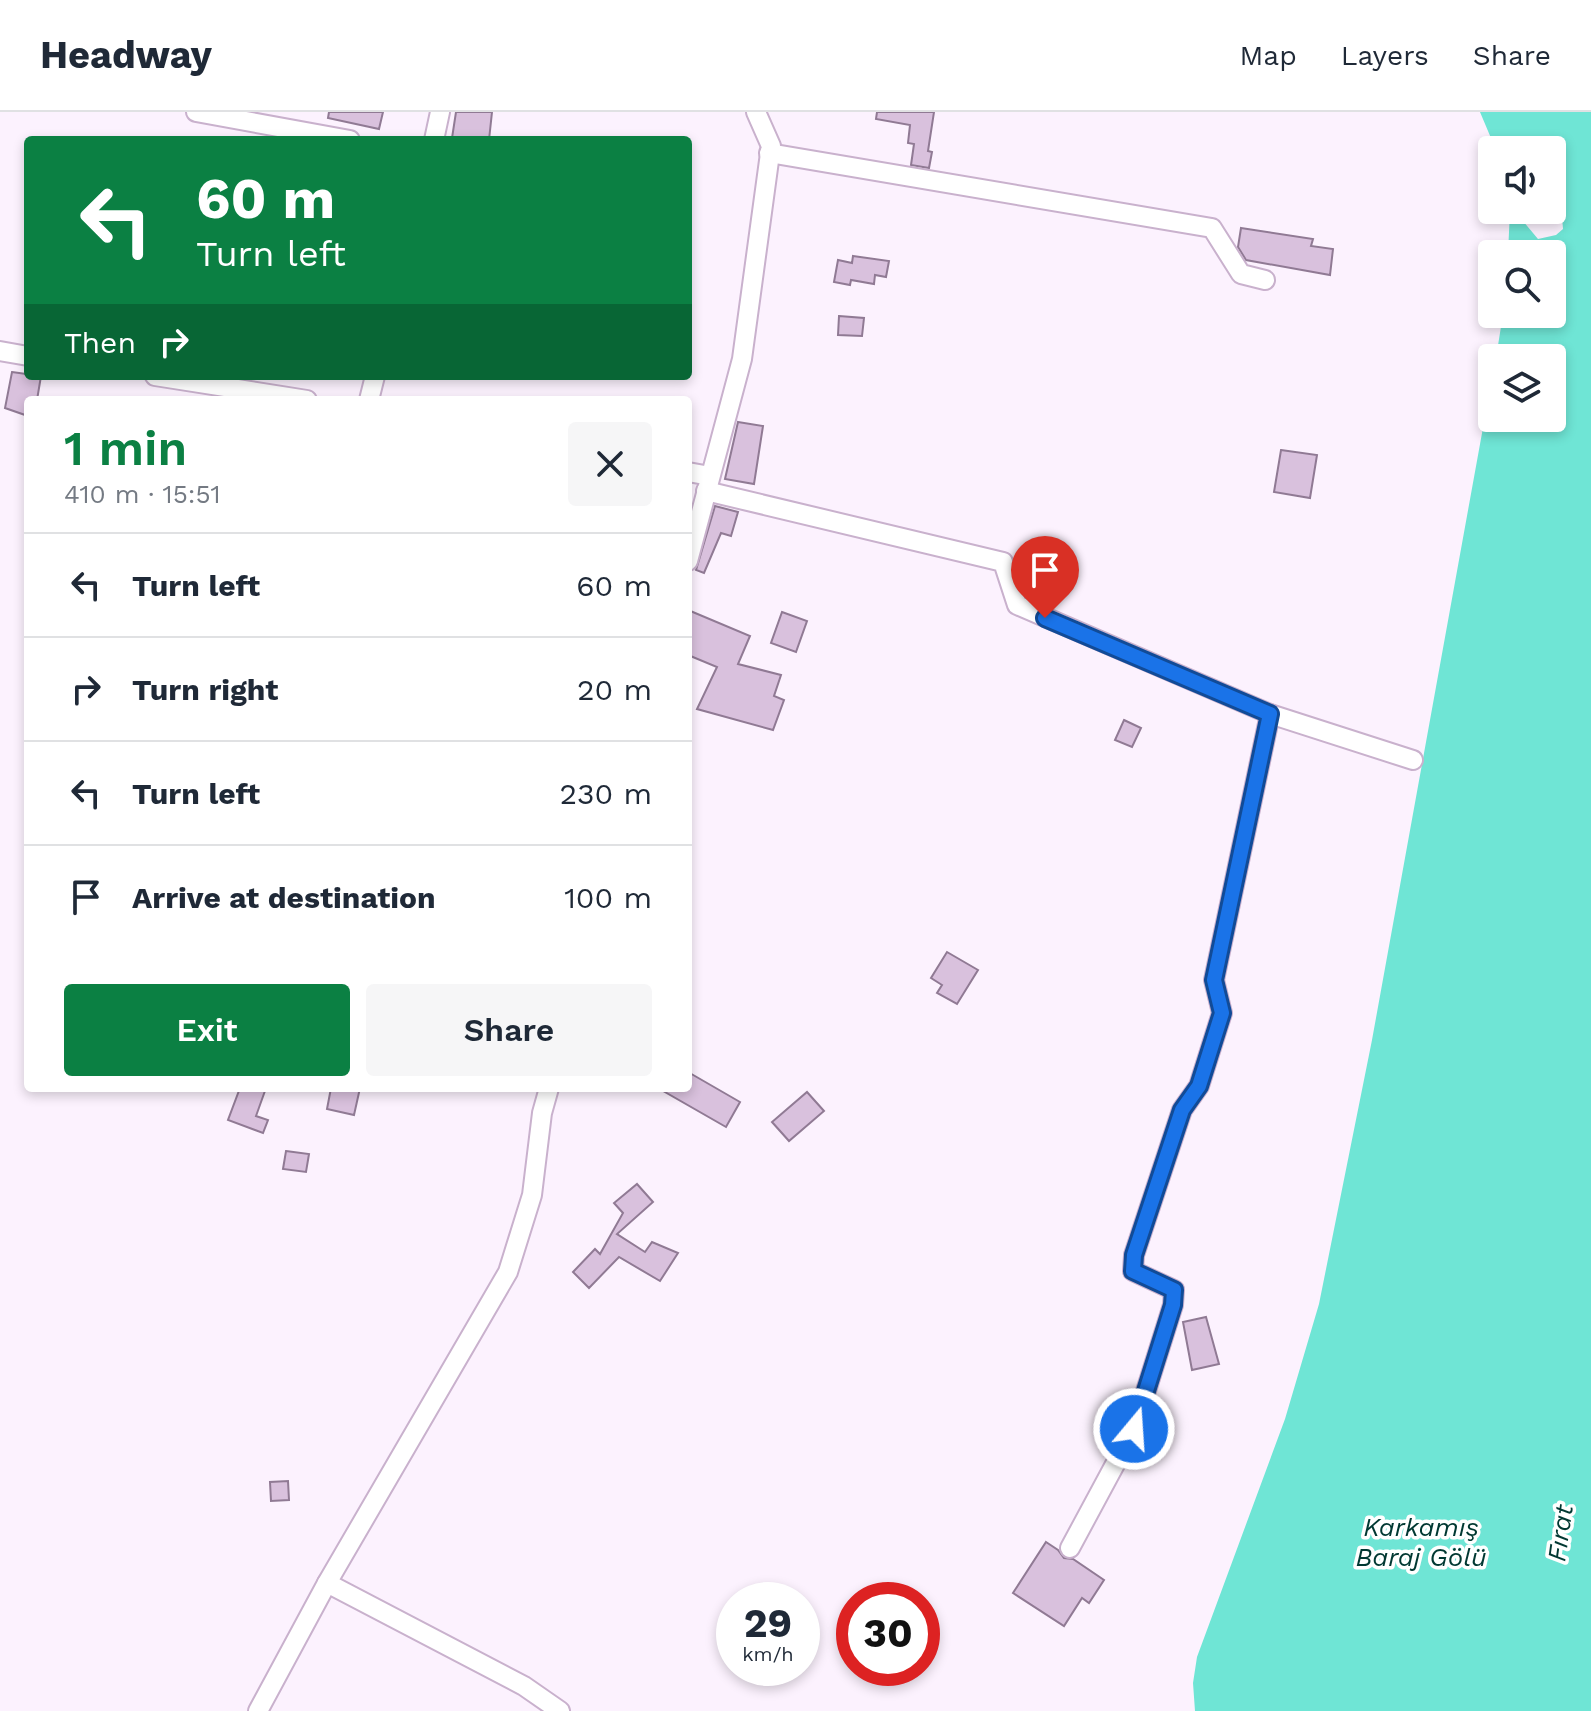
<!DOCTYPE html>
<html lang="en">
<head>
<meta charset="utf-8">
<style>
  body { margin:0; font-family:"Work Sans",sans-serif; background:#f6f6f7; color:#1f2937; height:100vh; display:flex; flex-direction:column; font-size:30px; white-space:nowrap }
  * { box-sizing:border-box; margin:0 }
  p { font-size:26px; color:#747a83 }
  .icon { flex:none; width:44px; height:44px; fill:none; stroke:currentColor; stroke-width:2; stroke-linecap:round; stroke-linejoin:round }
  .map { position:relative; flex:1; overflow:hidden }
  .drawer { position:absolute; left:24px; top:284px; width:668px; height:696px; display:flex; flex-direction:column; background:#fff; border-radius:8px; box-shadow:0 4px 12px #0003 }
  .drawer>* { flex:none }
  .guide { position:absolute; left:24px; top:24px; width:668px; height:244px; border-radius:8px; box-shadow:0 4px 12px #0003; background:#0b8043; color:#fff; overflow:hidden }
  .controls { position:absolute; left:1478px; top:24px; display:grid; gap:16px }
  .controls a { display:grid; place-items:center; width:88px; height:88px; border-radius:8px; background:#fff; box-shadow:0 4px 12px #0003; font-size:40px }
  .speed { position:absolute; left:716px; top:1470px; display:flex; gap:16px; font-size:40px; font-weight:700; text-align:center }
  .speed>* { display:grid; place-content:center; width:104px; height:104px; border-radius:50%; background:#fff; box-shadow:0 4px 12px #0003; line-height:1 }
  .speed small { font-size:20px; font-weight:400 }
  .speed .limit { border:12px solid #d22; background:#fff; color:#111 }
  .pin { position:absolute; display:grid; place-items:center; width:68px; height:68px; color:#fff; margin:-82px -34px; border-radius:50% 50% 50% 0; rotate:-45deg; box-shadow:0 0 8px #0007 }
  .pin .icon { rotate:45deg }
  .me { position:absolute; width:88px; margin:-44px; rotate:18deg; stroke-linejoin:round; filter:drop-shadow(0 0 6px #0008) }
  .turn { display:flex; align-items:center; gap:28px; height:168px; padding:0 40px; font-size:36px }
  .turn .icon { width:104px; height:104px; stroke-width:2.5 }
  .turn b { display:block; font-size:56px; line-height:68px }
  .then { display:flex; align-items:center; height:76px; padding:0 40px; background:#0003; gap:16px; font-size:30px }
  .round { display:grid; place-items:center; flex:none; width:84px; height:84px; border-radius:8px; background:#f6f6f7 }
  .head { display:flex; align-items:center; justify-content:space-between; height:136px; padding:0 40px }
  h1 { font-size:48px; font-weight:600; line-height:60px; color:#0b8043 }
  .action { display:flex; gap:16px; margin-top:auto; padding:16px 40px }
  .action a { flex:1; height:92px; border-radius:8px; background:#0b8043; color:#fff; font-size:32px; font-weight:600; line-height:92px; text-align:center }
  .action a+a { background:#f6f6f7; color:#1f2937 }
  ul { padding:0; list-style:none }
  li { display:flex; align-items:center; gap:24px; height:104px; padding:0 40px; border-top:2px solid #e0e1e3 }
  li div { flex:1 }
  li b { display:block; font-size:30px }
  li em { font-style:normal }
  header { display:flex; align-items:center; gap:48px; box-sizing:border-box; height:112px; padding:0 40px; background:#fff; border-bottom:2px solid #e0e1e3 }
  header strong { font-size:38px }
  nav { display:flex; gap:44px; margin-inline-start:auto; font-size:28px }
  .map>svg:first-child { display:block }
  .water { fill:#6fe5d5 }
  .building { fill:#d9c1dd; stroke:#907a94; stroke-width:2 }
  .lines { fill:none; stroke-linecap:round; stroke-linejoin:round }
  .minor-casing { stroke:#c9b1cd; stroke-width:22 }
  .minor { stroke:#fff; stroke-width:18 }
  .route-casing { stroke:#114b97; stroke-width:20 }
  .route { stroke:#1a73e8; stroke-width:14 }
  .labels { text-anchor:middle; stroke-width:7; stroke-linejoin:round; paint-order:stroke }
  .water-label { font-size:26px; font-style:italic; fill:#003832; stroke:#fff }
</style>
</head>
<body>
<header>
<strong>Headway</strong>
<nav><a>Map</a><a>Layers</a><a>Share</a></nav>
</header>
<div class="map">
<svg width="1591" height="1599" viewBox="0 0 1591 1599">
  <rect width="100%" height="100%" fill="#fcf2fe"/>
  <path class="water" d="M1480 0H1591V1599H1195L1193 1571 1197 1545 1285 1307 1319 1192 1372 928 1492 266V306H1552V246H1496L1503 202H1552V142H1508L1510 98H1521L1523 109 1538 127 1556 123 1563 117 1561 93 1552 80V38H1496Z"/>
  <g class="building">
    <path d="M329 0H383L379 17 328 6Z"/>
    <path d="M456 0H492L489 28 452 26Z"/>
    <path d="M877 0H934L928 39 932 40 929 56 911 53 914 32 908 31 910 13 876 7Z"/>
    <path d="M1241 116 1313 127 1311 134 1333 137 1330 163 1246 148 1238 135Z"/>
    <path d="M853 144 889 149 886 165 875 163 874 172 851 168 850 173 834 170 838 148 852 151Z"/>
    <path d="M839 204 864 206 862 224 838 223Z"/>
    <path d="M12 260 41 264 37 288H28V304L5 296Z"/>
    <path d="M738 310 763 314 754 372 725 367Z"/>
    <path d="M1281 338 1317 343 1310 386 1274 380Z"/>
    <path d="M715 394 738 400 731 424 721 421 704 461 696 458Z"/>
    <path d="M688 498 750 524 738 552 781 563 774 584 784 588 773 618 697 597 717 555 688 543Z"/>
    <path d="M782 500 807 509 796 540 771 531Z"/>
    <path d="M1124 608 1141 616 1132 635 1115 628Z"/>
    <path d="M947 840 978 858 957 892 937 881 942 873 931 866Z"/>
    <path d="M688 960 740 990 726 1015 658 976H688Z"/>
    <path d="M240 976H266L256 1004 268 1008 263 1021 228 1008Z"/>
    <path d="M331 976H360L354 1003 327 997Z"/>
    <path d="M807 980 824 999 789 1029 772 1010Z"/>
    <path d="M286 1039 309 1042 306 1060 283 1057Z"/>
    <path d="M637 1072 653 1090 617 1122 645 1140 652 1130 678 1141 660 1169 619 1145 589 1176 573 1160 595 1137 600 1142 623 1101 614 1091Z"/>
    <path d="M1206 1205 1219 1252 1192 1258 1183 1210Z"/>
    <path d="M288 1369 289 1388 271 1389 270 1370Z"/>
    <path d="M1046 1430 1058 1438 1064 1446 1073 1447 1104 1468 1089 1491 1082 1486 1064 1514 1013 1481Z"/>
  </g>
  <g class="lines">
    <g class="minor-casing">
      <g id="minor">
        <path d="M196 0 350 28"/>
        <path d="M434 28 440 0"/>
        <path d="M769 41 1212 116 1241 162 1265 168"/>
        <path d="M0 239 28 244"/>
        <path d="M155 264 307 288"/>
        <path d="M369 288 375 264"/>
        <path d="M688 360 710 364"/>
        <path d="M706 379 1003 450 1017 493 1270 602 1413 648"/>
        <path d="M688 449 742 247 771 34 756 0"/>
        <path d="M1070 1436 1134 1317 1173 1193 1174 1178 1133 1159 1134 1143 1182 998 1199 974 1222 901 1214 868 1270 602"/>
        <path d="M327 1471 524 1574 560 1599"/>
        <path d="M258 1599 327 1471 508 1160 532 1083 542 1001 549 976"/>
      </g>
    </g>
    <use href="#minor" class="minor"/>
  </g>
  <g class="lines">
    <g class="route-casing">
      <path id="route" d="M1045 506 1270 602 1214 868 1222 901 1199 974 1182 998 1134 1143 1133 1159 1174 1178 1173 1193 1134 1317"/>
    </g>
    <use href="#route" class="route"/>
  </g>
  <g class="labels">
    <g class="water-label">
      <text x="1421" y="1424">Karkamış<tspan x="1421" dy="30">Baraj Gölü</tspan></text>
      <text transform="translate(1560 1421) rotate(-82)" y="9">Fırat</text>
    </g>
  </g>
</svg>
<div class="controls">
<a><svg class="icon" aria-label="sound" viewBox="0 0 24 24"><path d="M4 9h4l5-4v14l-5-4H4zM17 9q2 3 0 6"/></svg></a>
<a><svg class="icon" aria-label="search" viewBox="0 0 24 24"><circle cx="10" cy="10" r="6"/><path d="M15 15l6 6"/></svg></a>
<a><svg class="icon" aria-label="layers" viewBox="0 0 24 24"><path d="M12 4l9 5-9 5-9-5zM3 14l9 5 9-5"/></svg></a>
</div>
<div class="speed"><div>29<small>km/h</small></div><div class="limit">30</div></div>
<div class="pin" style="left:1045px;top:506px;background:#d93025"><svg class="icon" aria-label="arrive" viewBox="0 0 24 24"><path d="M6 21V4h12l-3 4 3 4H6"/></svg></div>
<svg class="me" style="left:1134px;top:1317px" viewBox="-20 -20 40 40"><circle r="17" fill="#1a73e8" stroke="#fff" stroke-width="3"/><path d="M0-11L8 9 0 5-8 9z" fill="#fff"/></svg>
<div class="guide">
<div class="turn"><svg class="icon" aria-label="left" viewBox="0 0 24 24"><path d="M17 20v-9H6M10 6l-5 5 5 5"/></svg><div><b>60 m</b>Turn left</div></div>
<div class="then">Then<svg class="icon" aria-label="right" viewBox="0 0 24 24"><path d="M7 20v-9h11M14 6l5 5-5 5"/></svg></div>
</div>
<section class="drawer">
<div class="head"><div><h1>1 min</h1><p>410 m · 15:51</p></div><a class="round"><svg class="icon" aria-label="close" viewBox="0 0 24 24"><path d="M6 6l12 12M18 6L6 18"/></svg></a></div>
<ul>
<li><svg class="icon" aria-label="left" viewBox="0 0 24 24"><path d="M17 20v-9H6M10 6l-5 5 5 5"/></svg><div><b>Turn left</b></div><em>60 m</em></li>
<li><svg class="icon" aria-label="right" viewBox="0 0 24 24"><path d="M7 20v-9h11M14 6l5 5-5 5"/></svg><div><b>Turn right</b></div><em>20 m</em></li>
<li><svg class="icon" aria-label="left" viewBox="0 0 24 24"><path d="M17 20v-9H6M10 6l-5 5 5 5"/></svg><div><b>Turn left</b></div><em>230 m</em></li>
<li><svg class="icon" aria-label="arrive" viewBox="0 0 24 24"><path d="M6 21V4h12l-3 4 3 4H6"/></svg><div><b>Arrive at destination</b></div><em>100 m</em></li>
</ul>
<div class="action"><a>Exit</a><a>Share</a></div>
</section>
</div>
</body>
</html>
